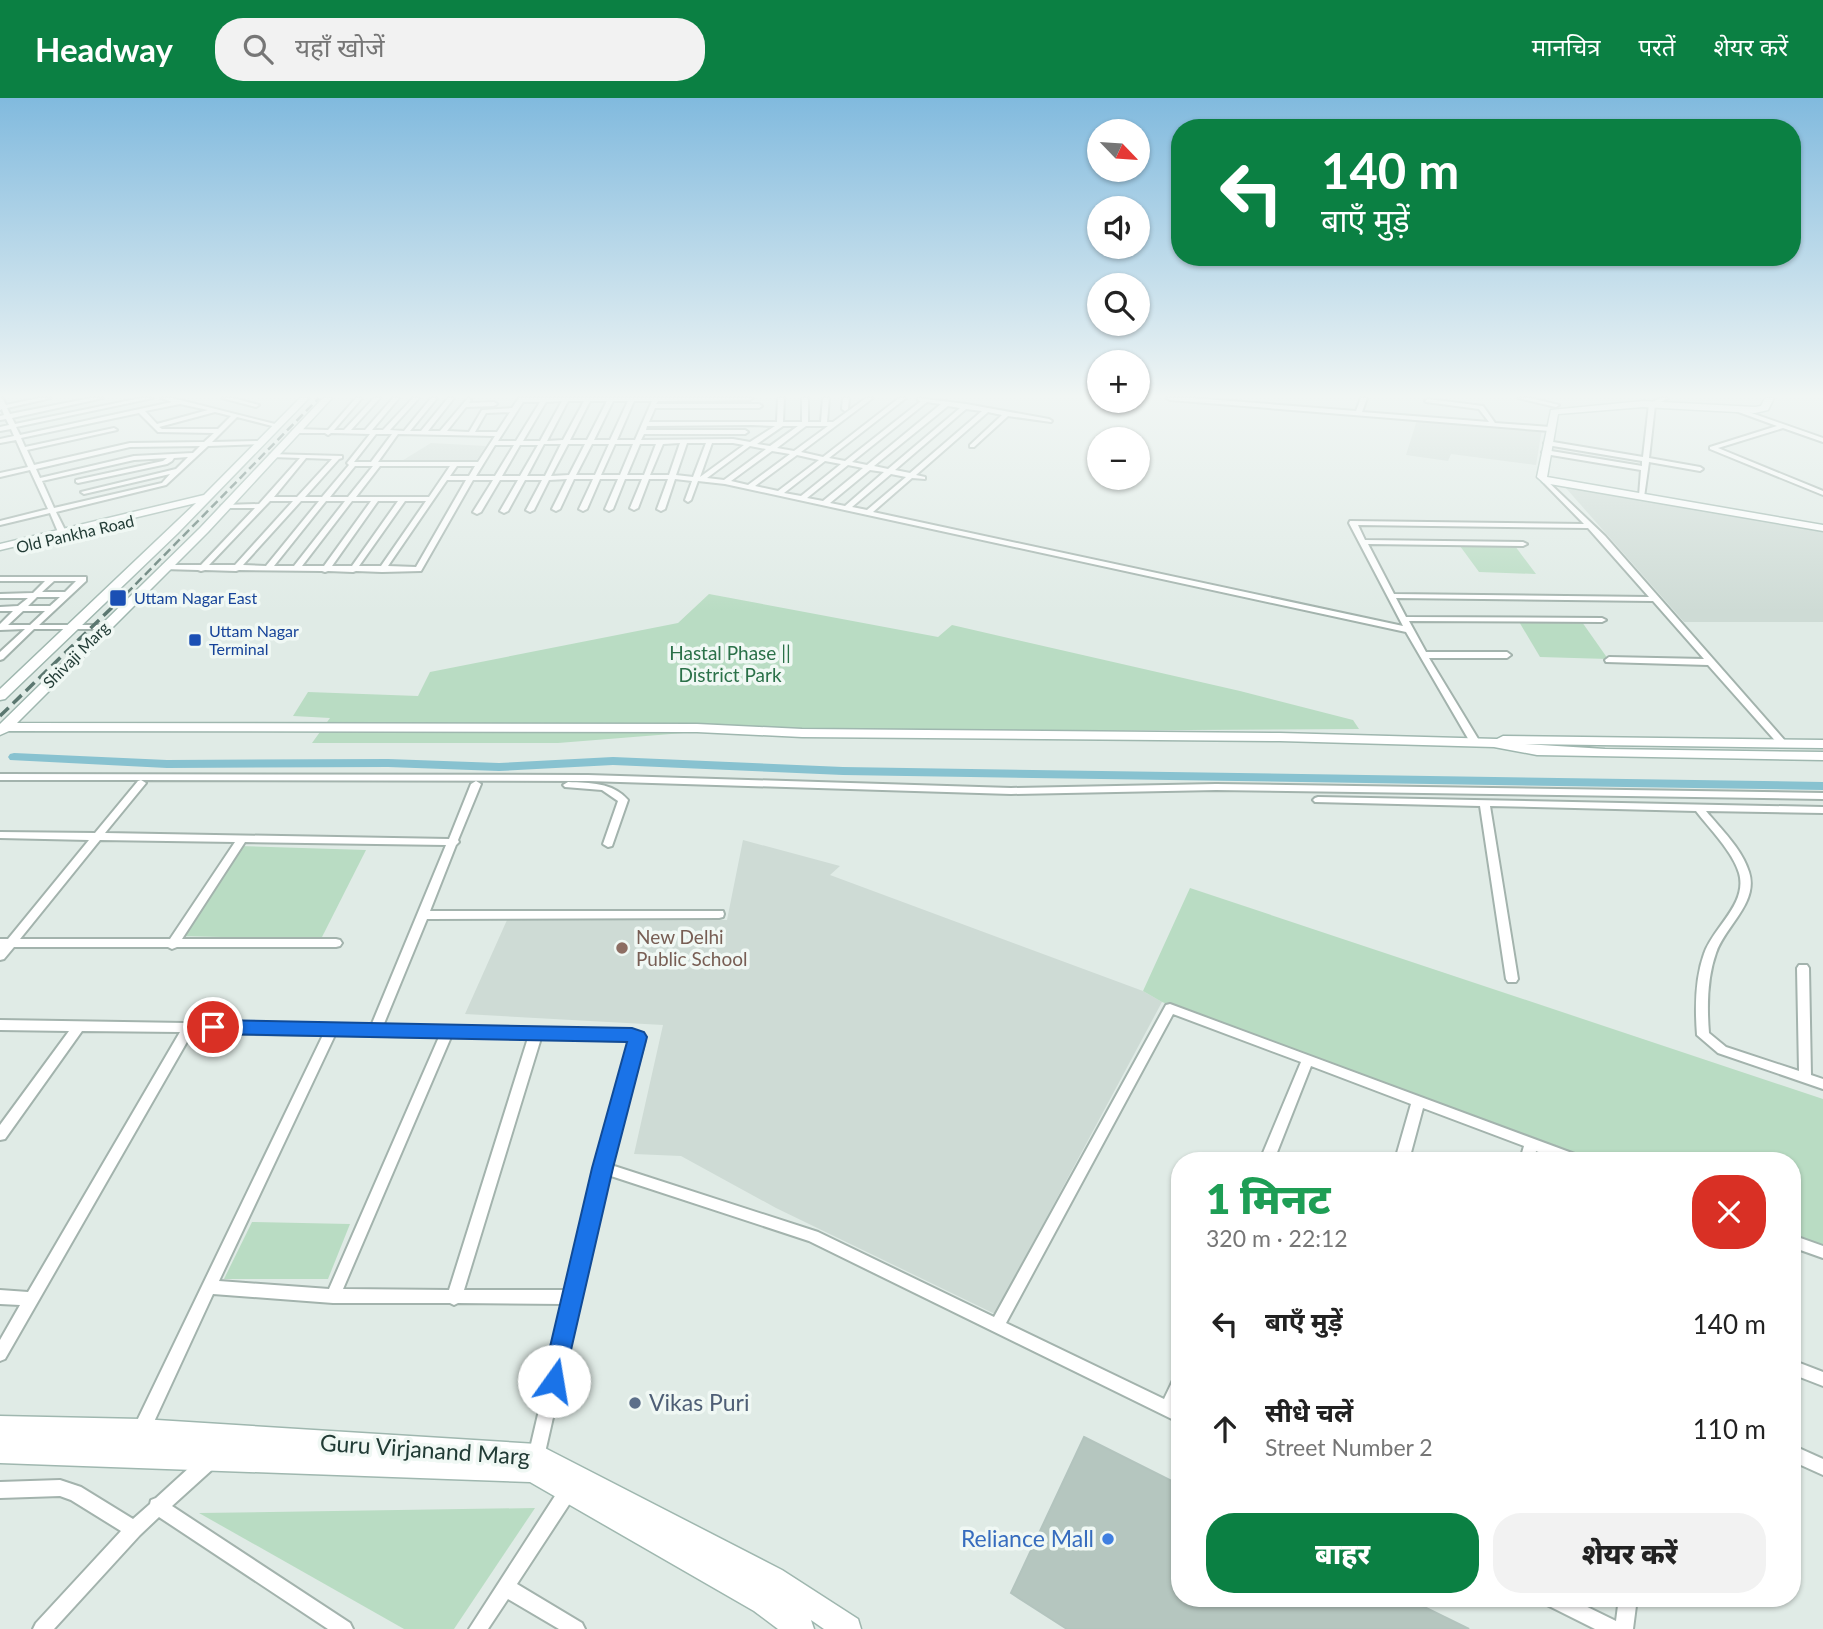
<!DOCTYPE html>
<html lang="hi">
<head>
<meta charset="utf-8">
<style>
  body { margin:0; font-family:Lato,"Noto Sans Devanagari",sans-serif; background:#f2f2f2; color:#222; height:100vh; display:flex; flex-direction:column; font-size:26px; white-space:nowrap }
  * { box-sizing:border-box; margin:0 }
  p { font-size:23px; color:#767676 }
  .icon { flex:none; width:38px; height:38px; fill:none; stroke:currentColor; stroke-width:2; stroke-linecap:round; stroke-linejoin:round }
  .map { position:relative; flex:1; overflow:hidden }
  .side { position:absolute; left:1171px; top:1054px; width:630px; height:455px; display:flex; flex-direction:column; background:#fff; border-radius:28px; box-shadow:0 2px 5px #0004 }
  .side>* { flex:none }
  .top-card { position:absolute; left:1171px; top:21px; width:630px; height:147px; border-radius:28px; box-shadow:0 2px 5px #0004; background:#0b8043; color:#fff; overflow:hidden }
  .needle { width:46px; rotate:115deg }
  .buttons { position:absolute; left:1087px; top:21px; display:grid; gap:14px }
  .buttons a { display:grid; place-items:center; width:63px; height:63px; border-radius:50%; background:#fff; box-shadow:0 2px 5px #0004; font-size:35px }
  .pin { position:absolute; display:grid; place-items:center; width:60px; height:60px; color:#fff; margin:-30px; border:4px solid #fff; border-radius:50%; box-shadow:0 2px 7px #0007 }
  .me { position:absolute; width:77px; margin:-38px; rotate:13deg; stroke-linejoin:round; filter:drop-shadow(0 0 5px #0008) }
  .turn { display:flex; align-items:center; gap:24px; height:147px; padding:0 35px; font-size:32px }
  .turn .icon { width:91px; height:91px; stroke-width:2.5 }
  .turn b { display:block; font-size:49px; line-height:60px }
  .round { display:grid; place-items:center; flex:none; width:74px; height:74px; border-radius:28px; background:#f2f2f2 }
  .head { display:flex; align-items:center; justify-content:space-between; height:119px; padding:0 35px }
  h1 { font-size:42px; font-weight:800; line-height:52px; color:#1e9e55 }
  .action { display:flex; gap:14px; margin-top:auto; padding:14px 35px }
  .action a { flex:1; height:80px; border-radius:28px; background:#0b8043; color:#fff; font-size:28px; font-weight:800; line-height:80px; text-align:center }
  .action a+a { background:#f2f2f2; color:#222 }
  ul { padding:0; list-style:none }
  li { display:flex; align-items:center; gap:21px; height:105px; padding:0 35px }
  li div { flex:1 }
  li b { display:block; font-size:26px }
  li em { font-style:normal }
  header { display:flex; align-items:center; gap:42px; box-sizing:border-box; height:98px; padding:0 35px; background:#0b8043; color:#fff }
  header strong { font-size:33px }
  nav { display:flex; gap:38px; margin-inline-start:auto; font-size:24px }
  .search { width:490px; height:63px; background:#f2f2f2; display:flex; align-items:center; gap:18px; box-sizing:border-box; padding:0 24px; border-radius:28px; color:#767676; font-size:26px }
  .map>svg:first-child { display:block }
  .built { fill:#cedbd5 }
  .green { fill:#b9dcc3 }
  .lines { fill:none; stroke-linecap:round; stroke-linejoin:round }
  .canal { fill:#88c2d0; fill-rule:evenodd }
  .building { fill:#b5c6bf; stroke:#b3c4be; stroke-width:2 }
  .street-casing { stroke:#a3b3ad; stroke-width:4 }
  .secondary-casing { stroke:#9fb7af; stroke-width:3 }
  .street { fill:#fff; fill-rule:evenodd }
  .secondary { fill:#fff; fill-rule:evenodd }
  .rail-far1 { stroke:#5b7770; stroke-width:2.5; stroke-dasharray:9 4.5; stroke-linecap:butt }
  .rail { stroke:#5b7770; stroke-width:3.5; stroke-dasharray:12 6; stroke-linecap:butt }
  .route { fill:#1a73e8; stroke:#114b97; stroke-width:2 }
  .transit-dot { fill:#1a4fb4; stroke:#f0f8f4; stroke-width:2.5 }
  .education-dot { fill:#8d6e63; stroke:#f0f8f4; stroke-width:2.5 }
  .service-dot { fill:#5c6f8a; stroke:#f0f8f4; stroke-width:2.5 }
  .shop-dot { fill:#3f7fe0; stroke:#f0f8f4; stroke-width:2.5 }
  .labels { text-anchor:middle; stroke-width:7; stroke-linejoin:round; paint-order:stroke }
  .far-street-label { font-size:16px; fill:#213b35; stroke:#f0f8f4 }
  .far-transit-label { font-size:16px; fill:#164399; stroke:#f0f8f4; text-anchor:start }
  .park-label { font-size:19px; fill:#2b7149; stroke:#f0f8f4 }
  .education-label { font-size:19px; fill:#785e54; stroke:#f0f8f4; text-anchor:start }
  .near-service-label { font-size:23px; fill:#4e5e75; stroke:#f0f8f4; text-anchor:start }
  .near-street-label { font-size:23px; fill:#213b35; stroke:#f0f8f4 }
  .near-shop-label { font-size:23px; fill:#366cbe; stroke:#f0f8f4; text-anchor:end }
</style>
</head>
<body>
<header>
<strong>Headway</strong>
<div class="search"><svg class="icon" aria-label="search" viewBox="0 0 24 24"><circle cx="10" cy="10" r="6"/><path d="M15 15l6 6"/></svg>यहाँ खोजें</div>
<nav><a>मानचित्र</a><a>परतें</a><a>शेयर करें</a></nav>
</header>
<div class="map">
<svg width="1823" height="1531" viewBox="0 0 1823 1531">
  <rect width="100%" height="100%" fill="#e0ebe6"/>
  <g class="built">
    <path d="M1417 322 1542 331 1536 367 1451 356 1448 363 1406 357Z"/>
    <path d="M431 345 486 348 476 363 400 364Z"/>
    <path d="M1565 389 1823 434V524H1684Z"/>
    <path d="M743 742 840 768 830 777 1143 893 1162 904 995 1216 776 1110 681 1058 634 1056 663 927 465 916 507 822H727Z"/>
  </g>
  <g class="green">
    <path d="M1460 448H1515L1536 476 1479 474Z"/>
    <path d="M709 496 938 539 952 527 1240 593 1353 622 1359 631 855 634 759 629 558 645H312L330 620 293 618 308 594 418 598 430 574 678 525Z"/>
    <path d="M1518 522 1582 524 1608 561 1540 559Z"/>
    <path d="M239 748 366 752 321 841 175 838Z"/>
    <path d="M1190 790 1823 1001V1151L1792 1139V1062H1585L1162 904 1143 893Z"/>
    <path d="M252 1124 350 1126 328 1181H224Z"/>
    <path d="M535 1410 454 1531H404L199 1415Z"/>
  </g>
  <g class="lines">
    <path class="canal" d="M14 655 167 662 388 661 499 665 613 659 843 669 1823 684V692L843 677 613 667 499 673 388 669 167 670 10 662 8 659 10 656Z"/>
  </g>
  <path class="building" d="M1084 1339 1180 1387V1500H1406L1469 1531H1067L1011 1495Z"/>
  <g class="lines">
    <g class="street-casing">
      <g id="street">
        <path d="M0 300H2L6 307 39 300H51L7 310 10 316 91 300H103L12 320 15 326 141 300H153L16 329 20 337 172 304 161 300H172L279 327 276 329 237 319 212 344 258 343 260 344V346L208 348 166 387 56 414 66 434 62 436 58 434 50 415 0 427V423L48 411 30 372 0 379V375L28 369 16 342 0 345V341L14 338 11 331 0 333V329L9 327 6 321 0 322V318L4 317 2 311 0 312ZM180 306 208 312 157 326 145 313ZM215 314 231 318 218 331H162L159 329ZM139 315 158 334 214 335 204 344 130 345 34 367 27 352 117 332 114 330 25 349 21 340ZM200 348 193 355 134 358 40 380 36 371 130 349ZM188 359 176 371 81 394 84 396 170 376 162 385 54 410 42 383 134 362 167 360 163 363 76 382V384L78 385 167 366 172 363 174 360Z"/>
        <path d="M222 300H233L259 307 256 309Z"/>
        <path d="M356 300H362L334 332H344L374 300H380L351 332H365L393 300H399L372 332H383L413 300H419L390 332 404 333 431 300H437L410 333H421L448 300H454L428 333H440L468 300 471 302 469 305 494 304 497 306 494 308 466 309 447 333 469 334 482 312 512 310 519 300H753L750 302 658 303 656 306H759L762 308 759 310H655L649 324H777L778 300H784L783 324H802V300H808V324H821L823 300H829L827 324H833L866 300H873L801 354 823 359 899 300H906L829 360 845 363 921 303 918 302V300L966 306 1049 321 1052 323 1051 324 1008 318 974 349H970V347L1002 317 988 314 916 377 925 379V381L912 380 873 414 1403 528 1349 425 1350 423 1584 426 1542 383V381L1544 380 1605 438 1787 645 1782 648 1779 647 1708 567 1606 564 1605 562 1609 559 1704 561 1653 503 1396 500 1406 519 1602 520 1606 522 1602 524 1409 523 1426 554H1507L1511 557 1507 560H1429L1480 644 1475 647 1470 644 1406 534 725 386 698 383 691 402 688 404 685 402 692 383 675 381 665 411 661 413 657 411 668 381H649L638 410 634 412 630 410 642 381H625L613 411 609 413 605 411 618 381H600L587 411 583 413 579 411 593 381H574L560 411 556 413 552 411 567 381 549 382 534 412 530 414 526 412 542 382H525L508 413 504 415 500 413 518 382H500L481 414 477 416 473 414 493 382H473L421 473 382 474 356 473 353 474 328 473 325 474 322 473 239 472 236 473 205 472 201 473 198 472 163 471V467H201L255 410H225L221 408 223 407 259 406 300 360 272 359 270 358V356L342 358V360L339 361 305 399H322L349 367 347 365 370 336 331 335 328 337 325 335H295L292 333 295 331 328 332ZM562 303 540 343H523L546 304ZM568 303H584L563 342 547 343ZM590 303H607L587 342H570ZM613 303H628L610 342H594ZM634 303H652L635 342H617ZM523 304H540L516 343H498ZM927 304 941 306 867 367 852 364ZM948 308 960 310 888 371 874 368ZM966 311 982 313 910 375 895 372ZM510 314 497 334H475L486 315ZM752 327 775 328 750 344 733 341 641 342 644 336H745L748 334 745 332H646L647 328ZM783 328H798L770 348 757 346ZM806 328H828L794 353 777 350ZM376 336H392L371 364H354ZM398 336 495 338 478 364H378ZM680 345 669 377H650L663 346ZM687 345H706L693 379 676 377ZM712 345H733L744 347 700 379ZM544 346H561L545 378H527ZM568 346H585L569 377 551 378ZM592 346H609L595 377H576ZM615 346H633L620 377H601ZM640 346H656L644 377H627ZM495 347H514L495 378H476ZM520 347H538L520 378H502ZM750 348 766 351 724 382 707 380ZM772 353 790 356 748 387 731 383ZM797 357 819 362 778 393 755 388ZM306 360 332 361 297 399H274ZM825 363 841 366 801 398 784 395ZM848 367 863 370 823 403 807 400ZM355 368H373L348 399H330ZM380 368H450L429 399H356ZM457 368H475L469 378H450ZM870 372 884 374 845 408 830 405ZM891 376 906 379 867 412 852 409ZM447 382H466L416 469 388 468ZM270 403H293L235 467H209ZM301 403H319L266 468 243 467ZM326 403H345L294 468H274ZM352 403H371L324 468H302ZM378 403H398L352 468H332ZM405 403H426L381 468H359ZM1358 427 1588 430 1649 499 1394 496 1368 446 1523 448 1527 446 1523 444 1365 442Z"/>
        <path d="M843 300H849L848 311 845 313 842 311Z"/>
        <path d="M1167 300H1193L1356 313 1361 300H1367L1362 314 1489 324 1479 311 1426 304 1425 303 1428 301 1483 308 1495 325 1550 329 1553 331 1550 333 1170 302Z"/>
        <path d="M1518 300H1530L1559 307 1556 309Z"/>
        <path d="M1660 300H1668L1655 307 1649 360 1700 369 1703 371 1700 373 1649 364 1644 399 1639 398 1641 372 1545 356 1542 354 1545 352 1642 368V363L1547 347 1544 345 1547 343 1643 359 1649 306Z"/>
        <path d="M1733 310H1737L1823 340V344L1783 330 1718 350 1823 393V397L1710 351V349L1777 328 1733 312Z"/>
        <path d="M0 479H86V483L39 527H105L109 529 105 531H34L3 561 0 562V554L25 531 0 532V526L13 513H0V509L18 508 28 500H0V496L33 495 45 483H0ZM54 483H76L65 494H42ZM37 499H60L50 508H28ZM23 513H45L30 527H8Z"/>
        <path d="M0 676 588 677 1011 690 1216 686 1823 695V701L1216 692 1011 696 588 683 141 682 146 685 105 735 449 741 471 686 476 683 481 686 458 742 459 744 456 747 430 813H723L724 816 723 819 719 820 427 821 383 928 639 934 645 942 611 1067 818 1134 994 1219 1166 907 1170 906 1580 1058 1582 1062H1560L1536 1053 1534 1062H1520L1524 1048 1423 1010 1409 1062H1395L1411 1006 1311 968 1274 1062H1260L1301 964 1173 916 1006 1225 1164 1301 1175 1278 1180 1276V1303L1177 1307 1180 1309V1325L809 1143 608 1077 544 1359 542 1365 536 1367 530 1365 528 1359 564 1206 458 1205 454 1207 450 1205H333L213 1196 147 1339 141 1341 135 1339 133 1333 135 1327 323 937 192 935 5 1261 0 1263V1242L20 1207 0 1206V1192L28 1194 180 934 82 933 5 1041 0 1042V1027L69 933 0 932V922L185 925 190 923 195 925 371 928 446 747 245 744 182 841H336L340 842 342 845 340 848 336 849H177L172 851 168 849H14L4 861 0 862V841H8L89 742 0 740V734L95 735 138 683 141 682H0ZM100 742 235 744 170 841H20ZM335 937 439 939 329 1191 219 1183ZM451 939 528 940 449 1192 343 1191ZM541 940 633 943 596 1070 567 1192H464Z"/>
        <path d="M568 684C590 685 612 684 628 702L612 748 608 749 603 746 618 703 602 692 565 689 563 687Z"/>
        <path d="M1318 699 1823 709V715L1706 713C1721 731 1742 751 1749 774 1759 805 1725 828 1716 855 1707 880 1707 910 1709 935L1726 949 1799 973 1797 870 1799 867H1807L1809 870 1811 977 1823 981V991L1718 955 1697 937C1695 911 1695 881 1704 856 1713 829 1748 806 1739 775 1733 754 1709 730 1696 713L1490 708 1518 881 1516 884H1508L1506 881 1480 708 1315 704 1313 702 1315 700Z"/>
        <path d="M1792 1137 1823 1148V1160L1792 1149Z"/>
        <path d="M1792 1262 1823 1274V1288L1792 1276Z"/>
        <path d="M1792 1347 1823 1361V1377L1792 1363Z"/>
        <path d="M208 1356 214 1358 216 1364 214 1370 172 1408 350 1525 353 1531H328L159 1419 140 1437 54 1531H33L36 1525 121 1433 71 1402 60 1398 0 1400V1384L60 1382 81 1389 133 1421 150 1406 151 1402 156 1400 202 1358Z"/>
        <path d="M568 1385 574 1387 576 1393 574 1399 517 1486 582 1525 585 1531H559L508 1501 488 1531H469L562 1387Z"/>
        <path d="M1542 1500H1569L1616 1523 1619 1500H1637L1633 1531H1595L1545 1506Z"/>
      </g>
    </g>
    <g class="secondary-casing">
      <g id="secondary">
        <path d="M300 300H309L178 435 5 601 0 602V591L196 405 0 452V446L204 397Z"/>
        <path d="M323 300H332L208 434 17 625 697 626 802 631 1280 635 1497 641 1503 638 1823 642V650L1525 646 1605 651 1823 654V662L1537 657 1494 649 1280 643 802 639 697 634 9 633 0 637V626L200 430Z"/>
        <path d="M1765 300H1774L1768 312 1755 315 1643 309 1558 316 1547 379 1823 427V433L1544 385 1537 379 1551 312 1643 303 1755 309 1761 308Z"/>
        <path d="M0 1318 141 1321 537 1346 782 1472 858 1521 861 1531H824L811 1522 814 1531H778L754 1513 530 1384 0 1365Z"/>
      </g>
    </g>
    <use href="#street" class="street"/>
    <use href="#secondary" class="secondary"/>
    <path class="rail-far1" d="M126 496 319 300"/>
    <path class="rail" d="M0 618 128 494"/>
  </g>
  <linearGradient id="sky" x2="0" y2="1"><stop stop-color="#81bade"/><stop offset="0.58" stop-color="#f1f6f4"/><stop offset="1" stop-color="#f1f6f4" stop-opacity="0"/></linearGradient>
  <rect width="1823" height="514" fill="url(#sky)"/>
  <path class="route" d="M213 922 632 930 644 934 647 939 613 1070 562 1291 554 1294 545 1291 542 1283 592 1070 627 944 213 936 207 934 204 929 207 924Z"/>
  <g class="transit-dot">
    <rect x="109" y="491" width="18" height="18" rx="3.5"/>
    <rect x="188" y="535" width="14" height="14" rx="3.5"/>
  </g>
  <circle class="education-dot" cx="622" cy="850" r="7"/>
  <circle class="service-dot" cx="635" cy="1305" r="7"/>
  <circle class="shop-dot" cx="1108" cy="1441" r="7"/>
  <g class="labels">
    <g class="far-street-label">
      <text transform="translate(75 436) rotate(-13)" y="6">Old Pankha Road</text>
      <text transform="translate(76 557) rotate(-45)" y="6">Shivaji Marg</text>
    </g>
    <g class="far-transit-label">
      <text x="134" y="506">Uttam Nagar East</text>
      <text x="209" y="539">Uttam Nagar<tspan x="209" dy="18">Terminal</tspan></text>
    </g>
    <g class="park-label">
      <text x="730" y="562">Hastal Phase ||<tspan x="730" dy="22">District Park</tspan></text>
    </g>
    <g class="education-label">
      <text x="636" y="846">New Delhi<tspan x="636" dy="22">Public School</tspan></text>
    </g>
    <g class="near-service-label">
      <text x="649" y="1313">Vikas Puri</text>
    </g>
    <g class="near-street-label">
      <text transform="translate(425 1352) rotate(4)" y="8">Guru Virjanand Marg</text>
    </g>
    <g class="near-shop-label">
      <text x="1094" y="1449">Reliance Mall</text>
    </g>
  </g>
</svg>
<div class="buttons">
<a><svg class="needle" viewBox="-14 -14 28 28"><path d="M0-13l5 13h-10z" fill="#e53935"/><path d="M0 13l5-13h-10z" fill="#767676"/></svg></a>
<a><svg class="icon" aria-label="sound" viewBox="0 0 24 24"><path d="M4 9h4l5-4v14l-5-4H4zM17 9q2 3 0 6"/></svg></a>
<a><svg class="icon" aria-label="search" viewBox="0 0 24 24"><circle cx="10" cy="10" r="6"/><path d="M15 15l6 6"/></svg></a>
<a>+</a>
<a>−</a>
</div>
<div class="pin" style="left:213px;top:929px;background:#d93025"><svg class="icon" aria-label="arrive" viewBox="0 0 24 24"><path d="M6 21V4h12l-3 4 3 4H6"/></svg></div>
<svg class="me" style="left:554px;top:1283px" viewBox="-20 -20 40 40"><circle r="19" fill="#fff"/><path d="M0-13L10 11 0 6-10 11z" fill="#1a73e8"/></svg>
<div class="top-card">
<div class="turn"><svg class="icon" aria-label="left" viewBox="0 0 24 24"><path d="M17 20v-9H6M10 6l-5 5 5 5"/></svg><div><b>140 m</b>बाएँ मुड़ें</div></div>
</div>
<section class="side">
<div class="head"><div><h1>1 मिनट</h1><p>320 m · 22:12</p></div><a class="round" style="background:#d93025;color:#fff"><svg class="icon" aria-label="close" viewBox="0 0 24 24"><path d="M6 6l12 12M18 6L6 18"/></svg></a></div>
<ul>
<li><svg class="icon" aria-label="left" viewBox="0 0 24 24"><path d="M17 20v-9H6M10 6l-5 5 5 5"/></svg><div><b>बाएँ मुड़ें</b></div><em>140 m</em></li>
<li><svg class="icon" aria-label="ahead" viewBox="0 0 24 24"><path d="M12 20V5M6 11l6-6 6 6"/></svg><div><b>सीधे चलें</b><p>Street Number 2</p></div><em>110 m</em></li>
</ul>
<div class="action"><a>बाहर</a><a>शेयर करें</a></div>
</section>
</div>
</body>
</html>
